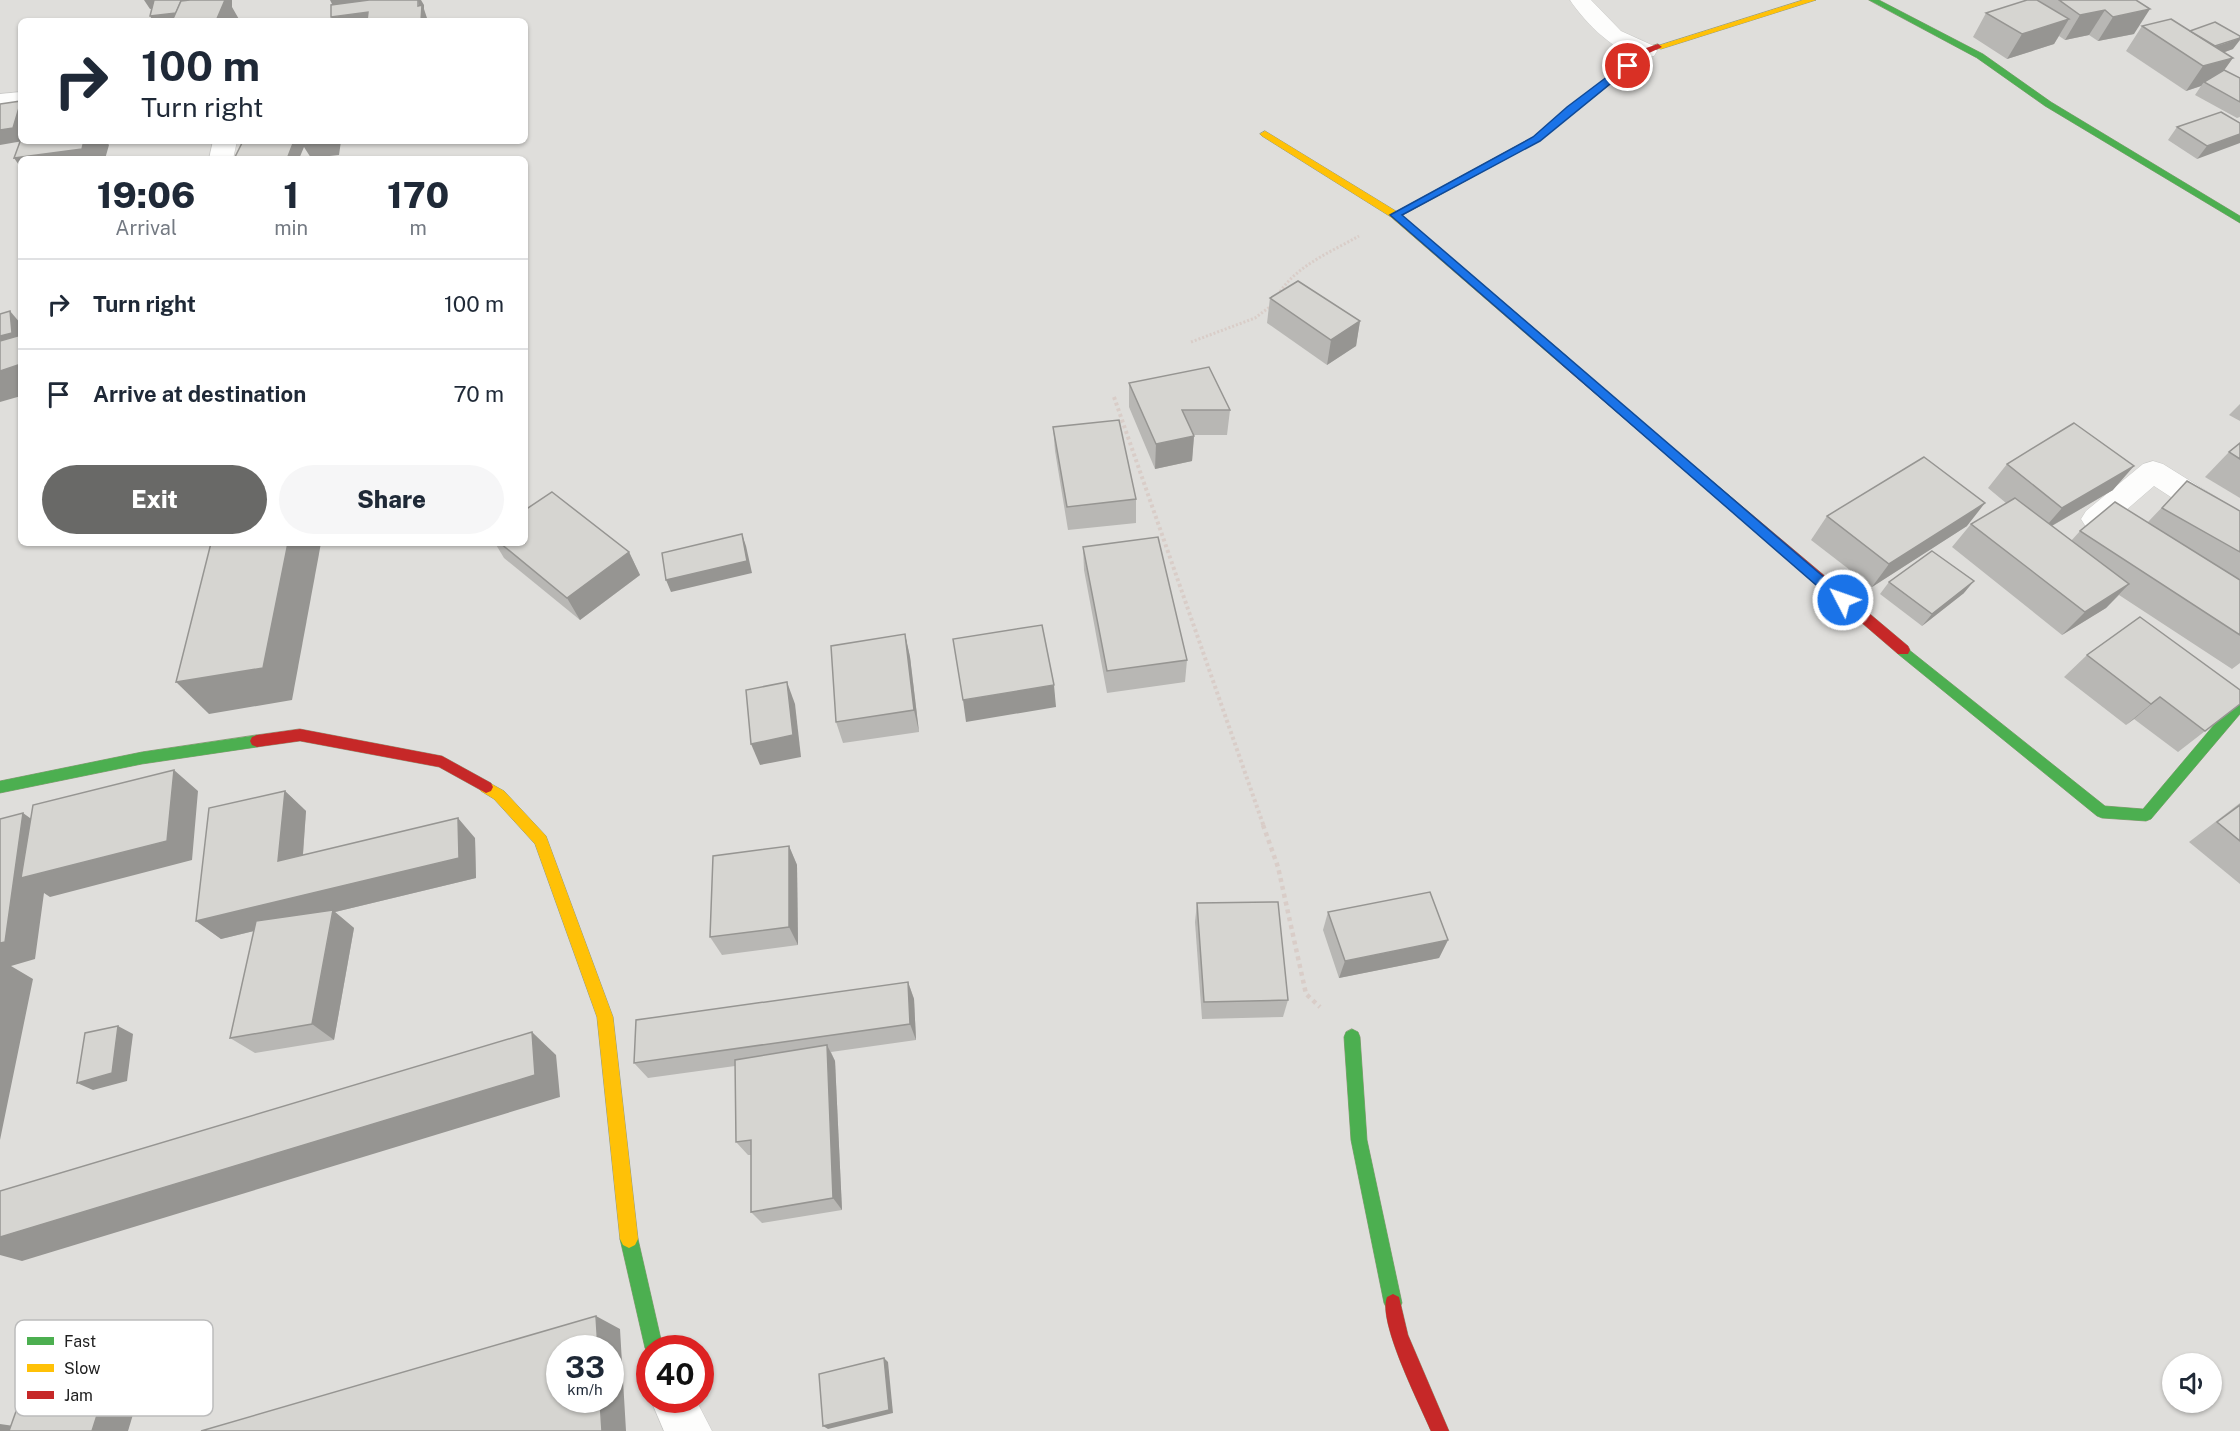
<!DOCTYPE html>
<html lang="en">
<head>
<meta charset="utf-8">
<style>
  body { margin:0; font-family:"Public Sans",sans-serif; background:#f6f6f7; color:#1f2937; height:100vh; display:flex; flex-direction:column; font-size:22px; white-space:nowrap }
  * { box-sizing:border-box; margin:0 }
  p { font-size:20px; color:#747a83 }
  .icon { flex:none; width:33px; height:33px; fill:none; stroke:currentColor; stroke-width:2; stroke-linecap:round; stroke-linejoin:round }
  .map { position:relative; flex:1; overflow:hidden }
  .side { position:absolute; left:18px; top:156px; width:510px; height:390px; display:flex; flex-direction:column; background:#fff; border-radius:9px; box-shadow:0 2px 4px #0004 }
  .side>* { flex:none }
  .guide { position:absolute; left:18px; top:18px; width:510px; height:126px; border-radius:9px; box-shadow:0 2px 4px #0004; background:#fff; color:#1f2937; overflow:hidden }
  .fabs { position:absolute; left:2162px; top:1353px; display:grid; gap:12px }
  .fabs a { display:grid; place-items:center; width:60px; height:60px; border-radius:50%; background:#fff; box-shadow:0 2px 4px #0004; font-size:30px }
  .speed { position:absolute; left:546px; top:1335px; display:flex; gap:12px; font-size:30px; font-weight:700; text-align:center }
  .speed>* { display:grid; place-content:center; width:78px; height:78px; border-radius:50%; background:#fff; box-shadow:0 2px 4px #0004; line-height:1 }
  .speed small { font-size:15px; font-weight:400 }
  .speed .limit { border:9px solid #d22; background:#fff; color:#111 }
  .pin { position:absolute; display:grid; place-items:center; width:51px; height:51px; color:#fff; margin:-26px; border:3px solid #fff; border-radius:50%; box-shadow:0 2px 6px #0007 }
  .me { position:absolute; width:66px; margin:-33px; rotate:311deg; stroke-linejoin:round; filter:drop-shadow(0 0 4px #0008) }
  .turn { display:flex; align-items:center; gap:21px; height:126px; padding:0 24px; font-size:27px }
  .turn .icon { width:78px; height:78px; stroke-width:2.5 }
  .turn b { display:block; font-size:42px; line-height:51px }
  .eta { display:flex; justify-content:space-evenly; align-items:center; height:102px; text-align:center }
  .eta b { font-size:36px; font-weight:800; line-height:42px }
  .action { display:flex; gap:12px; margin-top:auto; padding:12px 24px }
  .action a { flex:1; height:69px; border-radius:36px; background:#696967; color:#fff; font-size:24px; font-weight:800; line-height:69px; text-align:center }
  .action a+a { background:#f6f6f7; color:#1f2937 }
  ul { padding:0; list-style:none }
  li { display:flex; align-items:center; gap:18px; height:90px; padding:0 24px; border-top:2px solid #e0e1e3 }
  li div { flex:1 }
  li b { display:block; font-size:22px }
  li em { font-style:normal }
  .map>svg:first-child { display:block }
  .residential { fill:#dfdedb; fill-rule:evenodd }
  .lines { fill:none; stroke-linecap:round; stroke-linejoin:round }
  .street-casing { stroke:#c8c8c6; stroke-width:1 }
  .fast-casing { stroke:#949b80; stroke-width:1 }
  .slow-casing { stroke:#949b80; stroke-width:1 }
  .jam-casing { stroke:#949b80; stroke-width:1 }
  .path-far2 { stroke:#d9cdc8; stroke-width:3; stroke-dasharray:2 2; stroke-linecap:butt }
  .path-far1 { stroke:#d9cdc8; stroke-width:4; stroke-dasharray:3 3; stroke-linecap:butt }
  .path { stroke:#d9cdc8; stroke-width:4.5; stroke-dasharray:4 4; stroke-linecap:butt }
  .street { fill:#fdfdfc; fill-rule:evenodd }
  .fast { fill:#4caf50; fill-rule:evenodd }
  .slow { fill:#ffc107; fill-rule:evenodd }
  .jam { fill:#c62828; fill-rule:evenodd }
  .wall { fill:#b8b7b4 }
  .shaded-wall { fill:#969592 }
  .building { fill:#d6d5d1; stroke:#969592; stroke-width:1.5 }
  .route { fill:#1a73e8; stroke:#114b97; stroke-width:1.5 }
  .key { fill:#fff; stroke:#bcbcbc; stroke-width:1.5 }
  .key-label { font-size:16px; fill:#212121 }
</style>
</head>
<body>
<div class="map">
<svg width="2240" height="1431" viewBox="0 0 2240 1431">
  <rect width="100%" height="100%" fill="#f0efea"/>
  <path class="residential" d="M0 0H2240V1431H0ZM21 21H525V141H21ZM21 159H525V543H21ZM560 1348H610V1400H560ZM650 1348H700V1400H650ZM2172 1364H2211V1402H2172Z"/>
  <g class="lines">
    <g class="street-casing">
      <g id="street">
        <path d="M1570 0H1591L1621 31 1654 46 1657 51 1654 56C1623 63 1585 23 1570 0Z"/>
        <path d="M21 92V106L0 108V94Z"/>
        <path d="M213 141H237L233 159H209Z"/>
        <path d="M2153 461 2163 464 2240 512V538L2229 535 2154 486 2117 518 2127 529 2123 537 2112 540 2086 527 2081 519 2086 511 2143 464Z"/>
        <path d="M650 1398 696 1400 712 1431H664Z"/>
      </g>
    </g>
    <g class="fast-casing">
      <g id="fast">
        <path d="M1869 0H1879L1983 54 2051 102 2240 216V223L2045 106 1977 58Z"/>
        <path d="M1903 645 2105 806 2143 809 2235 700 2240 698V714L2151 819 2146 821 2102 818 2097 816 1898 654 1896 650 1898 646Z"/>
        <path d="M257 735 262 737 264 741 262 745 257 747 142 764 0 793V781L142 752Z"/>
        <path d="M1352 1029 1358 1032 1360 1037 1367 1140 1402 1303 1399 1309 1393 1312 1387 1309 1384 1303 1351 1140 1344 1037 1346 1032Z"/>
        <path d="M629 1230 635 1233 638 1239 663 1348H650V1355L645 1348 620 1239 623 1233Z"/>
      </g>
    </g>
    <g class="slow-casing">
      <g id="slow">
        <path d="M1803 0H1816L1661 49 1654 47Z"/>
        <path d="M1265 131 1399 213 1570 359V365H1562L1391 217 1262 136 1260 134Z"/>
        <path d="M486 781 504 791 546 836 613 1017 638 1239 635 1245 629 1248 623 1245 620 1239 597 1017 535 844 494 799 481 791 479 787 481 783Z"/>
      </g>
    </g>
    <g class="jam-casing">
      <g id="jam">
        <path d="M1658 44 1662 47 1649 53 1539 141 1399 217H1391L1390 215 1533 137 1643 49Z"/>
        <path d="M1566 358 1908 646 1910 650 1908 654H1898L1562 365 1560 362Z"/>
        <path d="M300 729 442 756 491 783 493 787 491 791 486 793 439 767 300 741 257 747 252 745 250 741 252 737 257 735Z"/>
        <path d="M1393 1294 1399 1297 1408 1335 1449 1431H1431C1420 1405 1377 1321 1387 1297Z"/>
      </g>
    </g>
    <g class="path-far2">
      <path d="M1278 295C1295 266 1331 252 1359 236"/>
      <path d="M1191 342 1255 318 1271 306"/>
    </g>
    <path class="path-far1" d="M1114 397 1264 827"/>
    <path class="path" d="M1263 825 1278 867 1306 994 1320 1007"/>
    <use href="#street" class="street"/>
    <use href="#fast" class="fast"/>
    <use href="#slow" class="slow"/>
    <use href="#jam" class="jam"/>
  </g>
  <g class="wall">
    <path d="M2039 0H2136L2134 34 2098 41 2089 35 2065 40 2059 36 2054 44 2007 59 1973 37 1986 13 2039 1Z"/>
    <path d="M2142 26 2190 31 2233 49 2225 52 2224 70 2240 78V117L2237 118 2195 95 2201 86 2186 91 2126 51Z"/>
    <path d="M2240 123 2197 159 2168 140 2177 127Z"/>
    <path d="M1270 298 1360 321 1356 346 1327 365 1267 323Z"/>
    <path d="M1129 383 1230 410 1227 435H1193L1194 436 1192 461 1155 469 1129 407Z"/>
    <path d="M2240 404V421L2229 415Z"/>
    <path d="M1053 427 1136 499V523L1068 530 1055 451Z"/>
    <path d="M2240 443V498L2205 477 2229 452Z"/>
    <path d="M2007 464 2113 490 2052 526 2071 541 2080 531 2148 522 2187 481 2240 511V663L2232 669 2119 595 2106 608 2062 635 1952 547 1971 524 2006 503 1988 488Z"/>
    <path d="M1827 516 1967 526 1872 587 1811 540Z"/>
    <path d="M495 543H525L629 552 640 575 580 620 504 558Z"/>
    <path d="M1083 547 1187 660 1185 682 1107 693 1084 570Z"/>
    <path d="M1889 582 1964 593 1922 626 1880 594Z"/>
    <path d="M905 634 910 657 919 732 843 743 836 722Z"/>
    <path d="M2087 655 2240 704 2178 752 2134 719 2126 725 2064 677Z"/>
    <path d="M285 791 306 811 303 855 475 838 476 878 335 912 354 928 334 1040 255 1053 230 1038 254 931 221 939 196 921Z"/>
    <path d="M2240 803V884L2189 842Z"/>
    <path d="M789 846 797 865 798 945 722 955 710 937Z"/>
    <path d="M1197 903 1288 1000 1283 1017 1202 1019 1195 922Z"/>
    <path d="M1328 912 1448 940 1439 958 1339 978 1323 930Z"/>
    <path d="M908 982 914 999 916 1040 831 1052 835 1061 842 1210 762 1223 751 1212V1155H748L736 1142 735 1066 648 1078 634 1063Z"/>
  </g>
  <g class="shaded-wall">
    <path d="M144 0H232V7L240 21H153L150 16 223 1 150 9Z"/>
    <path d="M330 0H398L334 8Z"/>
    <path d="M418 0H421L424 5V9L427 18V21H421Z"/>
    <path d="M2150 9 2134 34 2098 41 2113 17Z"/>
    <path d="M2105 10 2089 35 2065 40 2080 15Z"/>
    <path d="M368 12 372 21H333L331 17Z"/>
    <path d="M2069 19 2054 44 2007 59 2022 34Z"/>
    <path d="M2240 38V40L2233 49 2197 62 2206 50Z"/>
    <path d="M2233 58 2215 83 2204 82 2201 86 2186 91 2203 66Z"/>
    <path d="M21 101V141H23L0 145V130Z"/>
    <path d="M2240 134V143L2197 159 2207 146Z"/>
    <path d="M84 141H106L109 145 105 159H21V168L14 158Z"/>
    <path d="M294 141H341L339 155 311 158 304 147 299 159H287Z"/>
    <path d="M10 311 21 324V346L0 352V336Z"/>
    <path d="M1360 321 1356 346 1327 365 1331 340Z"/>
    <path d="M21 364V396L0 402V371Z"/>
    <path d="M1194 436 1192 461 1155 469 1156 444Z"/>
    <path d="M2134 466 2113 490 2041 532 2062 508Z"/>
    <path d="M1985 503 1967 526 1872 587 1889 564Z"/>
    <path d="M742 534 746 546 752 573 671 592 666 580Z"/>
    <path d="M288 543H321L292 700 209 714 176 682Z"/>
    <path d="M629 552 640 575 580 620 567 598Z"/>
    <path d="M1974 581 1964 593 1922 626 1932 614Z"/>
    <path d="M2129 584 2106 608 2062 635 2085 612Z"/>
    <path d="M905 634 910 657 919 732 914 710Z"/>
    <path d="M787 682 795 704 801 757 760 765 751 744Z"/>
    <path d="M1054 685 1056 707 966 722 963 700Z"/>
    <path d="M2160 697 2134 719 2126 725 2151 704Z"/>
    <path d="M174 770 198 791 192 860 50 897 44 893 35 959 11 966 33 979 0 1140V943L23 813 51 833Z"/>
    <path d="M285 791 306 811 301 880 278 861Z"/>
    <path d="M458 818 475 838 476 878 335 912 354 928 334 1040 312 1024 333 912 221 939 196 921Z"/>
    <path d="M789 846 797 865 798 945 789 927Z"/>
    <path d="M1448 940 1439 958 1339 978 1345 961Z"/>
    <path d="M908 982 914 999 916 1040 910 1024Z"/>
    <path d="M118 1026 133 1034 127 1081 93 1090 77 1083Z"/>
    <path d="M532 1032 556 1055 560 1097 22 1261 0 1255V1237Z"/>
    <path d="M827 1045 835 1061 842 1210 833 1198Z"/>
    <path d="M596 1316 620 1329 626 1431H602L600 1400H610V1348H598Z"/>
    <path d="M125 1327 157 1335 128 1431H92Z"/>
    <path d="M884 1358 888 1362 893 1413 828 1429 823 1426Z"/>
    <path d="M0 1424 28 1428V1431H0Z"/>
  </g>
  <g class="building">
    <path d="M154 0H190L181 1 176 13 150 16Z"/>
    <path d="M190 0H225L216 21H172L181 1Z"/>
    <path d="M369 0H418V6L422 5 421 21H367L368 12 331 17V5Z"/>
    <path d="M2027 0H2037L2069 19 2022 34 1986 13Z"/>
    <path d="M2059 0H2136L2150 9 2113 17 2105 10 2080 15Z"/>
    <path d="M2171 19 2233 58 2203 66 2142 26Z"/>
    <path d="M2215 22 2240 36V38L2215 46 2190 31Z"/>
    <path d="M2224 70 2240 78V102L2204 82Z"/>
    <path d="M21 101 13 128 0 130V104Z"/>
    <path d="M2221 112 2240 123V134L2207 146 2177 127Z"/>
    <path d="M21 139V141H84L82 149 14 158Z"/>
    <path d="M243 141H294L287 159H234Z"/>
    <path d="M305 141H332V142L304 145Z"/>
    <path d="M1298 281 1360 321 1331 340 1270 298Z"/>
    <path d="M10 311 12 333 0 336V314Z"/>
    <path d="M21 335V364L0 371V341Z"/>
    <path d="M1209 367 1230 410H1182L1194 436 1156 444 1129 383Z"/>
    <path d="M1119 420 1136 499 1067 507 1053 427Z"/>
    <path d="M2074 423 2134 466 2062 508 2007 464Z"/>
    <path d="M2240 443V459L2229 452Z"/>
    <path d="M1924 457 1985 503 1889 564 1827 516Z"/>
    <path d="M2187 481 2240 511V552L2162 508Z"/>
    <path d="M552 492 629 552 567 598 500 543H525V510Z"/>
    <path d="M2015 498 2129 584 2085 612 1971 524Z"/>
    <path d="M2115 502 2240 580V635L2080 531Z"/>
    <path d="M742 534 747 561 666 580 662 553Z"/>
    <path d="M1158 537 1187 660 1107 671 1083 547Z"/>
    <path d="M211 543H288L263 668 176 682Z"/>
    <path d="M1932 551 1974 581 1932 614 1889 582Z"/>
    <path d="M2140 617 2240 690V704L2205 731 2160 697 2151 704 2087 655Z"/>
    <path d="M1042 625 1054 685 963 700 953 639Z"/>
    <path d="M905 634 914 710 836 722 831 646Z"/>
    <path d="M787 682 793 735 751 744 746 690Z"/>
    <path d="M174 770 167 841 21 878 33 805Z"/>
    <path d="M285 791 278 861 458 818 459 858 196 921 209 808Z"/>
    <path d="M2240 805V841L2217 822Z"/>
    <path d="M23 813 5 942 0 943V819Z"/>
    <path d="M789 846V927L710 937 713 856Z"/>
    <path d="M1430 892 1448 940 1345 961 1328 912Z"/>
    <path d="M1278 902 1288 1000 1204 1002 1197 903Z"/>
    <path d="M333 910 312 1024 230 1038 256 921Z"/>
    <path d="M908 982 910 1024 634 1063 636 1020Z"/>
    <path d="M118 1026 112 1073 77 1083 85 1033Z"/>
    <path d="M532 1032 535 1075 0 1237V1191Z"/>
    <path d="M827 1045 833 1198 751 1212V1140L736 1142 735 1060Z"/>
    <path d="M596 1316 598 1348H560V1400H600L602 1431H201Z"/>
    <path d="M125 1327 92 1431H9L44 1333Z"/>
    <path d="M884 1358 889 1410 823 1426 819 1374Z"/>
  </g>
  <path class="route" d="M1624 64 1632 66 1540 141 1402 215 1847 597V604H1838L1390 215 1533 137 1567 107Z"/>
  <rect x="15" y="1320" width="198" height="96" rx="9" class="key"/>
  <rect x="27" y="1337" width="27" height="8" fill="#4caf50"/>
  <rect x="27" y="1364" width="27" height="8" fill="#ffc107"/>
  <rect x="27" y="1391" width="27" height="8" fill="#c62828"/>
  <g class="key-label">
    <text x="64" y="1347">Fast</text>
    <text x="64" y="1374">Slow</text>
    <text x="64" y="1401">Jam</text>
  </g>
</svg>
<div class="fabs">
<a><svg class="icon" aria-label="sound" viewBox="0 0 24 24"><path d="M4 9h4l5-4v14l-5-4H4zM17 9q2 3 0 6"/></svg></a>
</div>
<div class="speed"><div>33<small>km/h</small></div><div class="limit">40</div></div>
<div class="pin" style="left:1628px;top:66px;background:#d93025"><svg class="icon" aria-label="arrive" viewBox="0 0 24 24"><path d="M6 21V4h12l-3 4 3 4H6"/></svg></div>
<svg class="me" style="left:1843px;top:600px" viewBox="-20 -20 40 40"><circle r="17" fill="#1a73e8" stroke="#fff" stroke-width="3"/><path d="M0-11L8 9 0 5-8 9z" fill="#fff"/></svg>
<div class="guide">
<div class="turn"><svg class="icon" aria-label="right" viewBox="0 0 24 24"><path d="M7 20v-9h11M14 6l5 5-5 5"/></svg><div><b>100 m</b>Turn right</div></div>
</div>
<section class="side">
<div class="eta">
<div><b>19:06</b><p>Arrival</p></div>
<div><b>1</b><p>min</p></div>
<div><b>170</b><p>m</p></div>
</div>
<ul>
<li><svg class="icon" aria-label="right" viewBox="0 0 24 24"><path d="M7 20v-9h11M14 6l5 5-5 5"/></svg><div><b>Turn right</b></div><em>100 m</em></li>
<li><svg class="icon" aria-label="arrive" viewBox="0 0 24 24"><path d="M6 21V4h12l-3 4 3 4H6"/></svg><div><b>Arrive at destination</b></div><em>70 m</em></li>
</ul>
<div class="action"><a>Exit</a><a>Share</a></div>
</section>
</div>
</body>
</html>
